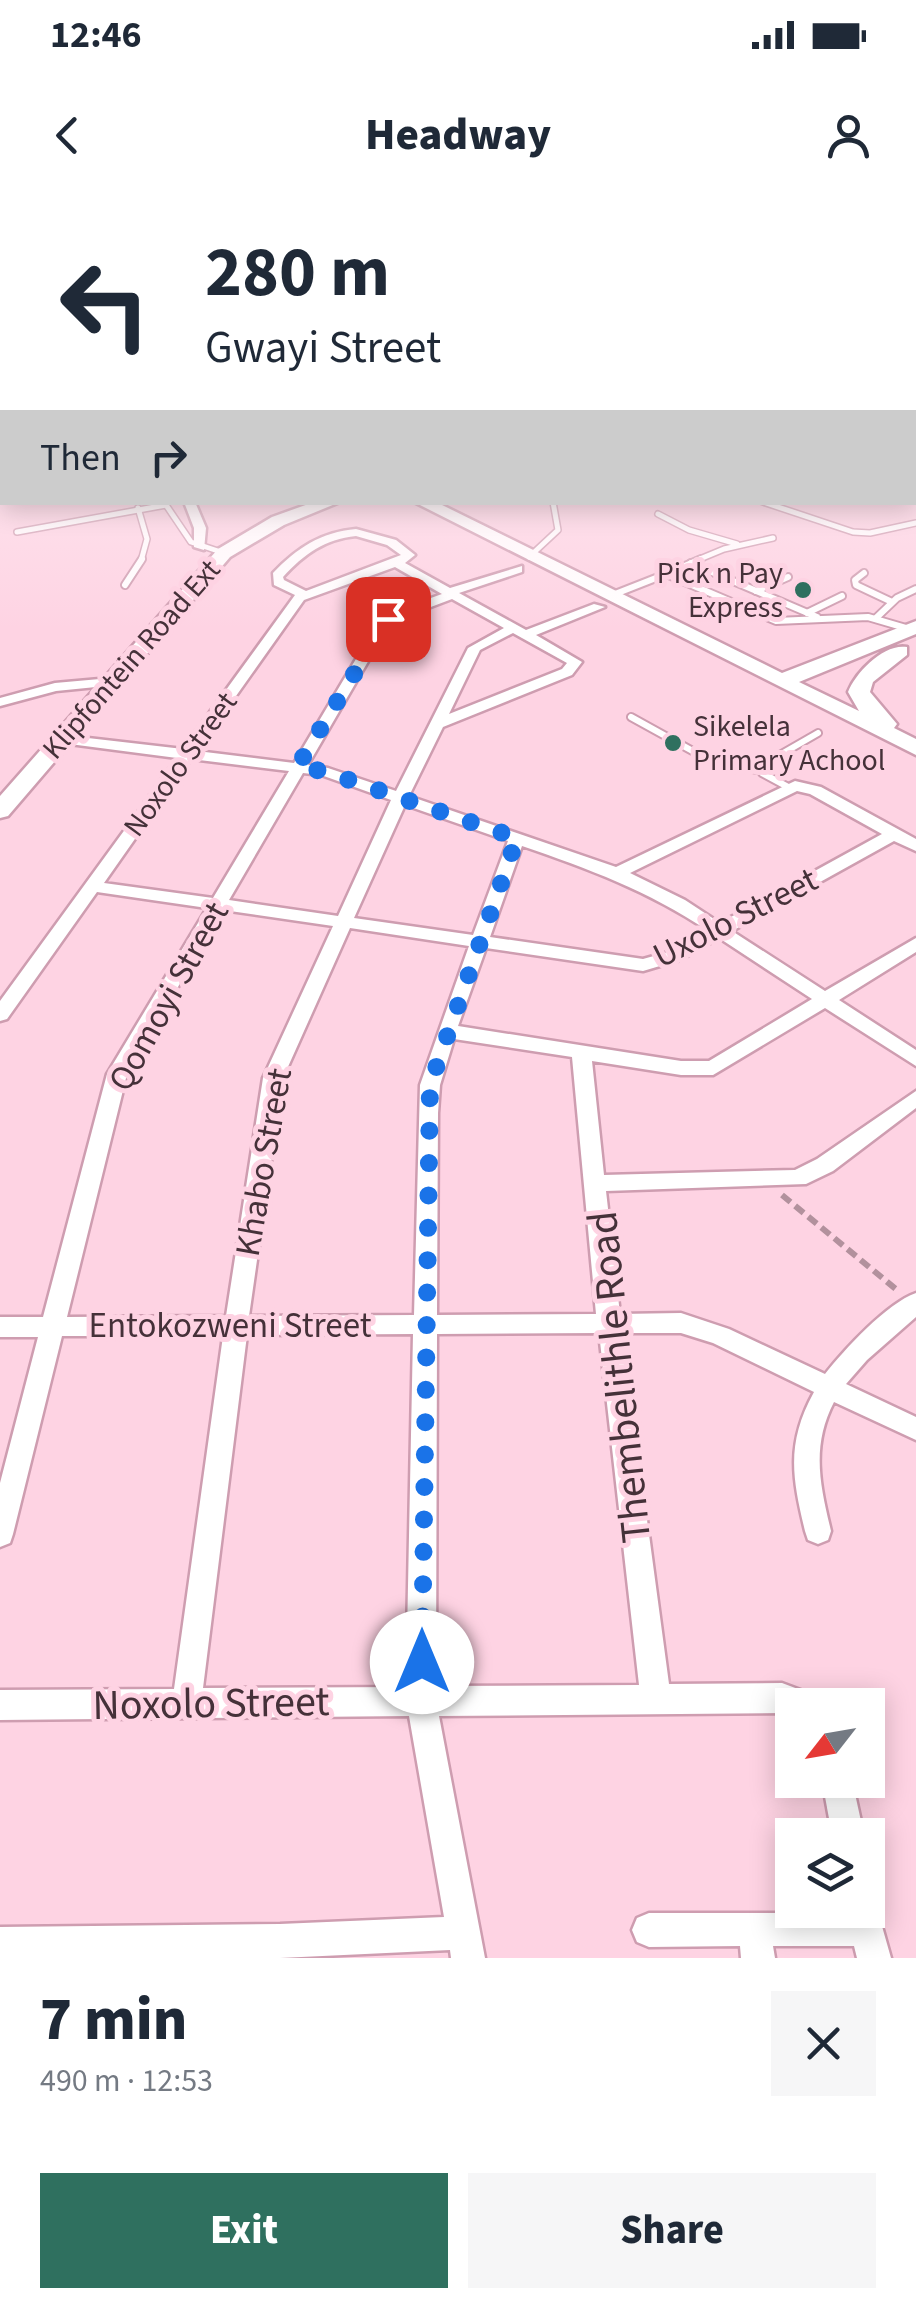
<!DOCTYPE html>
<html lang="en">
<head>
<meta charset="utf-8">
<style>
  body { margin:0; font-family:"Source Sans 3",sans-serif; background:#f6f6f7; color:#1f2937; height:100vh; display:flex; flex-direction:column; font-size:38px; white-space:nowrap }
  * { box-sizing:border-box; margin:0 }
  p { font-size:32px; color:#747a83 }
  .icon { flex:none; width:55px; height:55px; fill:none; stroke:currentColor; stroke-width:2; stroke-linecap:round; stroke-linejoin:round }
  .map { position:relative; height:1758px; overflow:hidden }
  .side { display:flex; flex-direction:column; background:#fff; flex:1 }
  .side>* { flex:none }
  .hud { position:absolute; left:0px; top:0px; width:918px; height:305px; box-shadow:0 5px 25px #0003; background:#fff; color:#1f2937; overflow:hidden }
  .needle { width:65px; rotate:239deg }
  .tools { position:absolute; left:775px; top:1488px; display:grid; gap:20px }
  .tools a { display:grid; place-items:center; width:110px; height:110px; border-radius:0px; background:#fff; box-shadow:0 5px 25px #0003; font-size:50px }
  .pin { position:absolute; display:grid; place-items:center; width:85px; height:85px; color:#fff; margin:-42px; border-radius:20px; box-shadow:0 5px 15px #0006 }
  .me { position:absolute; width:110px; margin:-55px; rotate:0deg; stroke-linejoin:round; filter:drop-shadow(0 0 8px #0008) }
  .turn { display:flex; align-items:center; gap:35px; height:210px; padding:0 40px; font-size:45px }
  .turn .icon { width:130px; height:130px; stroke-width:2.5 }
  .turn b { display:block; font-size:70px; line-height:85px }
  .then { display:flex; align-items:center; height:95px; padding:0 40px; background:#0003; gap:20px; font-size:38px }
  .round { display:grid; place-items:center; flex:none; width:105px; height:105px; border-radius:0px; background:#f6f6f7 }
  .head { display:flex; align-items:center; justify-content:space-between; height:170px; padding:0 40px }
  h1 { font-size:60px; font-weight:800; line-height:75px }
  .cta { display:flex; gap:20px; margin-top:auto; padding:20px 40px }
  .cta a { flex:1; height:115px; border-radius:0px; background:#2f705f; color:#fff; font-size:40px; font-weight:800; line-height:115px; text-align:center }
  .cta a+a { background:#f6f6f7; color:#1f2937 }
  .status { display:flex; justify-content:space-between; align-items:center; height:70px; padding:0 50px; background:#fff; direction:ltr }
  .status svg { height:28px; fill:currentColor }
  header { display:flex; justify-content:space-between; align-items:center; height:130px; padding:0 40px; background:#fff; font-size:45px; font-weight:800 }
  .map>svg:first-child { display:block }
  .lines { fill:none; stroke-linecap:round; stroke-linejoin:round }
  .lane-far1-casing { stroke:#ce9db0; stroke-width:8 }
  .lane-casing { stroke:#ce9db0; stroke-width:10 }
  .street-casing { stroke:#ce9db0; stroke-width:5 }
  .secondary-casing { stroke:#ce9db0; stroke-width:5 }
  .path { stroke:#b2919d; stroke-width:6; stroke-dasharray:11 6; stroke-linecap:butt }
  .lane-far1 { stroke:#fff; stroke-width:5 }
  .lane { stroke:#fff; stroke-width:6 }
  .street { fill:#fff; fill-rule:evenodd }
  .secondary { fill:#fff; fill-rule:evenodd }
  .route { stroke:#1a73e8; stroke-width:18; stroke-dasharray:0 32.4 }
  .poi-dot { fill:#2f705f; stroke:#fed3e3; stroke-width:4 }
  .labels { text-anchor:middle; stroke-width:10; stroke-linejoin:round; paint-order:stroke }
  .far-poi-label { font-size:30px; fill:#453139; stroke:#fed3e3; text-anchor:end }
  .far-street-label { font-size:30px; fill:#453139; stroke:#fed3e3 }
  .street-label { font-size:35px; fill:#453139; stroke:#fed3e3 }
  .near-street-label { font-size:42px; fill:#453139; stroke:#fed3e3 }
</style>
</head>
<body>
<div class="status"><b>12:46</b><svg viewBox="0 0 49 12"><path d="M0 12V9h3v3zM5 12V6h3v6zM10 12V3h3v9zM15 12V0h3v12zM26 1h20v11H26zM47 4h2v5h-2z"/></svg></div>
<header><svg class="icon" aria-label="back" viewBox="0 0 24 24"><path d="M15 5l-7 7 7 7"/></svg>Headway<svg class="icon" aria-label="person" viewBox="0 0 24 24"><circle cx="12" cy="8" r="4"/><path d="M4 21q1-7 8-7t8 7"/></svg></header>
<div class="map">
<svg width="916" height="1758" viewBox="0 0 916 1758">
  <rect width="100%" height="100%" fill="#fed3e3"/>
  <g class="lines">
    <g class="lane-far1-casing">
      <g id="lane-far1">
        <path d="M164 302 191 342 224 353"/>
        <path d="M763 302 853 332 870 333 916 323"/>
        <path d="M138 308 147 339 141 361"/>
        <path d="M658 314 689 330 737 344"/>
        <path d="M17 332 166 305"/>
        <path d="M529 357 558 330 553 302"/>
        <path d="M695 361 724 349 773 338"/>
      </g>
    </g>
    <g class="lane-casing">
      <g id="lane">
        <path d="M691 363 817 417"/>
        <path d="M864 373 855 380 856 385 892 402"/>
        <path d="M666 374 701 359"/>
        <path d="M125 385 142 359"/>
        <path d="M756 391 788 377"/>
        <path d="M610 396 666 374 776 421 868 417 916 431"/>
        <path d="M807 413 842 396"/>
        <path d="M876 418 897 398 916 389"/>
        <path d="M631 517 716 564 759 570"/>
        <path d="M788 587 762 573 759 567 818 533"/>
      </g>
    </g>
    <g class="street-casing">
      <g id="street">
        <rect x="915" y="184" width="1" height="7"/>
        <rect x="915" y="281" width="1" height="6"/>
        <path d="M184 302H195L206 328 204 350 194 347V328Z"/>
        <path d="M356 329 396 340 415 355 405 363 450 388 522 366V372L459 393 526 430 594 404 605 407 536 435 582 462 572 475 443 527 409 596 616 667 795 581 821 587 916 639V651L894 641 732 731 825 791 916 738V752L839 800 916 850V866L825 808 713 875H681L592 861 604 975 795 970 817 959 916 891V908L833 971 806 984 606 991 620 1114 681 1113 729 1129 825 1174C844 1150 887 1103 916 1093V1117L867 1160 846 1184 916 1217V1240L834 1202C811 1246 820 1285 831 1331L828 1340 818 1344 808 1340 805 1331C792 1277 786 1243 814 1192L713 1143 681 1133H622L669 1484 782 1483 814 1495 819 1505H792V1516L782 1513 439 1516 485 1758H451L450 1750 280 1758H0V1727L280 1724 444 1717 409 1516 0 1520V1490L174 1489 223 1136H62L13 1334 10 1343 0 1347V1283L38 1137H0V1117H43L107 874 207 708 97 692 7 819 0 821V801L177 558 62 543 55 539 62 535 183 549 295 395 274 385 273 373C297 348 321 332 356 329ZM356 336 387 345 401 355 306 391 284 380 283 377C304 354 325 339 356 336ZM395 367 442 394 389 413 378 422 294 563 197 551 304 400ZM452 399 504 428 468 448 396 591 328 568 308 565 388 427 399 419ZM513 433 567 463 562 469 449 514 480 450ZM191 559 289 571 213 698 104 683ZM303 573 321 575 391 600 338 716 229 700ZM797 591 810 594 882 634 720 723 685 700 630 673ZM405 605 508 641 473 735 354 718ZM522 646C589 669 648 691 707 730L668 752 643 759 490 737ZM223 710 333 726 263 878 226 1116 67 1117 127 874ZM350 728 469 746 420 885 414 1115 249 1116 283 878ZM719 738 812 799 709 861H681L458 826 486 748 643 771 680 760ZM454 839 572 857 596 1114 437 1115 438 913 440 885ZM599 1133 639 1485 436 1486 437 1134ZM413 1134 406 1487 203 1488 247 1135Z"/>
        <path d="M111 478 118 482 116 485 56 491 0 506V498L55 483Z"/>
        <path d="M822 1580H852L864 1635H832Z"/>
        <path d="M868 1696 874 1698 891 1758H857L854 1746H773L775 1758H741L740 1746 649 1747 637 1742 632 1730 637 1718 649 1713H846V1710H868Z"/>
      </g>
    </g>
    <g class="secondary-casing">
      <g id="secondary">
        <path d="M314 302H340L284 325 230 357 8 616 0 618V596L218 349 272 317Z"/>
        <path d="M414 302H436L782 473 916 421V434L799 482 859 511 848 492C856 472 884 443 907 447V455L873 482 870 492 897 524 894 528 916 539V555Z"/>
      </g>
    </g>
    <path class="path" d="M782 995 897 1090"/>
    <use href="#lane-far1" class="lane-far1"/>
    <use href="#lane" class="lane"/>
    <use href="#street" class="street"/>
    <use href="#secondary" class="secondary"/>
  </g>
  <linearGradient id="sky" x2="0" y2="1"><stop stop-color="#87a2db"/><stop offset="0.43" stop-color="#ffebf2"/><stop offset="1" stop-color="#ffebf2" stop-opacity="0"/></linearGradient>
  <rect width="916" height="429" fill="url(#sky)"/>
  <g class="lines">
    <path class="route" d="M388 419 297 567 323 571 517 638 430 885 422 1462"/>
  </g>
  <g class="poi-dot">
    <circle cx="803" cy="390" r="10"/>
    <circle cx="673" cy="543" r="10"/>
  </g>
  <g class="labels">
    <g class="far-poi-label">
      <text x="783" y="383">Pick n Pay<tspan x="783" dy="34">Express</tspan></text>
      <text x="693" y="536" text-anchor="start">Sikelela<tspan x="693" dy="34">Primary Achool</tspan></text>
    </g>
    <g class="far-street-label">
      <text transform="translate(131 459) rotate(-49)" y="10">Klipfontein Road Ext</text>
      <text transform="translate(180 564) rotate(-54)" y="10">Noxolo Street</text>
    </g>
    <g class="street-label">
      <text transform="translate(735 717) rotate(-27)" y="12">Uxolo Street</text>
      <text transform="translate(168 796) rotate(-61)" y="12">Qomoyi Street</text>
      <text transform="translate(263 962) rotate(-80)" y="12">Khabo Street</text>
      <text x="230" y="1137">Entokozweni Street</text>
    </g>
    <g class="near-street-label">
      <text transform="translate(618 1177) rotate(-96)" y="15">Thembelithle Road</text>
      <text transform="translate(211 1502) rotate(-1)" y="15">Noxolo Street</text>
    </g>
  </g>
</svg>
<div class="tools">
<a><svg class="needle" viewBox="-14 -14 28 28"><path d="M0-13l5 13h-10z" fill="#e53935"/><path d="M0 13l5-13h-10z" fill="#747a83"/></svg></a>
<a><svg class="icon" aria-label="layers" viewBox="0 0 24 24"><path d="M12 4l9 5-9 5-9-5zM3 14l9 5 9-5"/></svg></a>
</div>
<div class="pin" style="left:388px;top:419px;background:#d93025"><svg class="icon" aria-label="arrive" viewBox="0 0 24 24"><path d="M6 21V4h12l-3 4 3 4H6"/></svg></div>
<svg class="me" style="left:422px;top:1462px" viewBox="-20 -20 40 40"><circle r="19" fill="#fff"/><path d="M0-13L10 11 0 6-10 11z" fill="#1a73e8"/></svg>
<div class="hud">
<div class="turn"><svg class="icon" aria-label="left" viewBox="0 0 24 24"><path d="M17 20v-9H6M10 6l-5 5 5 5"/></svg><div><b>280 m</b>Gwayi Street</div></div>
<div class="then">Then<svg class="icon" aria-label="right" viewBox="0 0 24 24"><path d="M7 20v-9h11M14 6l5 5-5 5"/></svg></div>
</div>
</div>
<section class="side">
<div class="head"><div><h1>7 min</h1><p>490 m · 12:53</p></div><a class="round"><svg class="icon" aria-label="close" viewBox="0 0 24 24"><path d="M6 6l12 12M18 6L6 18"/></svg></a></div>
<div class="cta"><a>Exit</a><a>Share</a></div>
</section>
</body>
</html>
